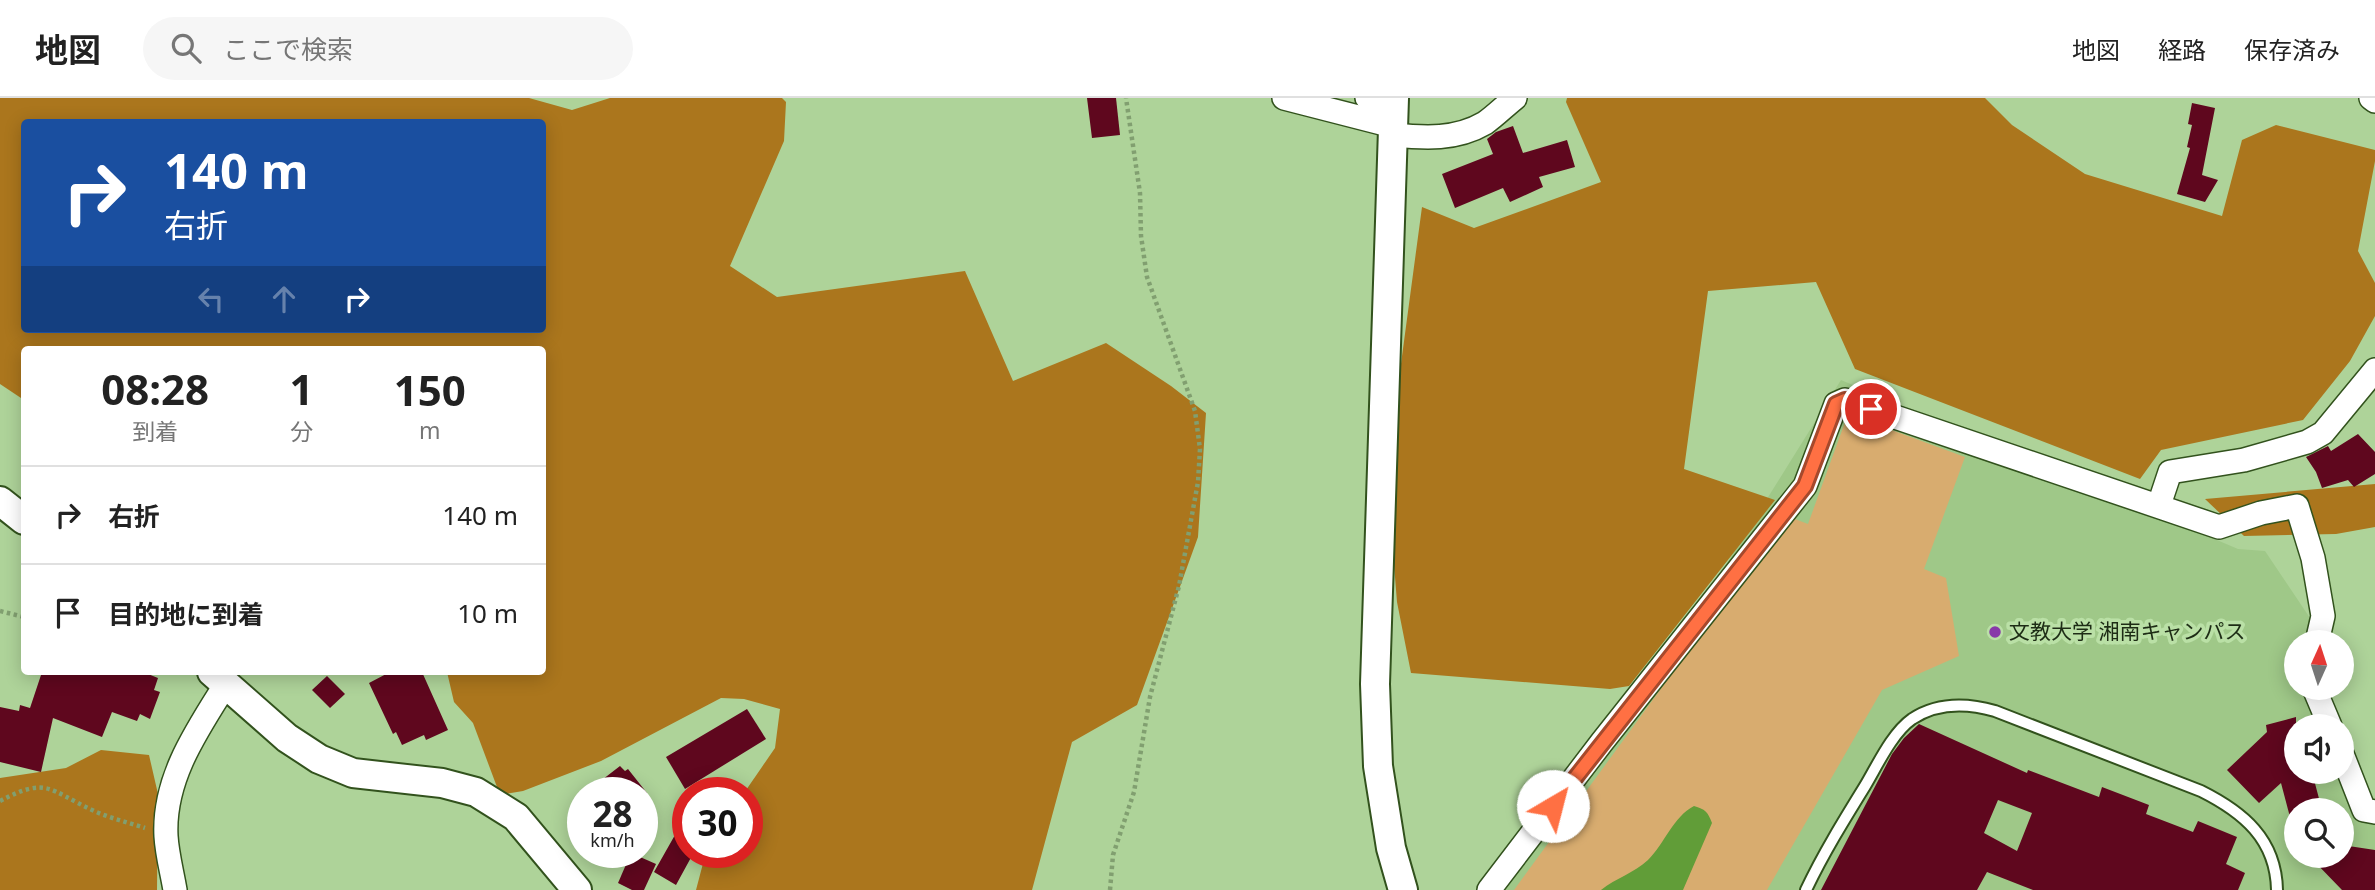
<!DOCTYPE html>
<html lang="ja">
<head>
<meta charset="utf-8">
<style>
  body { margin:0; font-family:"Noto Sans","Noto Sans JP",sans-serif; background:#f6f6f6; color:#222; height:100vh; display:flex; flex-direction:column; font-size:26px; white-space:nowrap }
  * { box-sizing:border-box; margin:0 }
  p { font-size:23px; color:#767676 }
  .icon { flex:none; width:38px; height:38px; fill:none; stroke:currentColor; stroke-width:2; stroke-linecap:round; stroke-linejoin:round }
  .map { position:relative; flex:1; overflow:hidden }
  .panel { position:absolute; left:21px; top:248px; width:525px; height:329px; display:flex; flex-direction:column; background:#fff; border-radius:7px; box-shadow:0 4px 18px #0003 }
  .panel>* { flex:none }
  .banner { position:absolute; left:21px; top:21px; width:525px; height:214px; border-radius:7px; box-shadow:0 4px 18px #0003; background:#1a4fa0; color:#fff; overflow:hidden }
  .needle { width:46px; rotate:3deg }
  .tools { position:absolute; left:2284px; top:532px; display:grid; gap:14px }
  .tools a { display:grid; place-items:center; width:70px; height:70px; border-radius:50%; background:#fff; box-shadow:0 4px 18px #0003; font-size:35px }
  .speed { position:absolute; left:567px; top:679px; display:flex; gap:14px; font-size:35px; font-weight:700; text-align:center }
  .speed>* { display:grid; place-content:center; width:91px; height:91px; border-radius:50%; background:#fff; box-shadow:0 4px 18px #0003; line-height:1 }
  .speed small { font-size:18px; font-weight:400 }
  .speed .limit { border:10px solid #d22; background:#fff; color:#111 }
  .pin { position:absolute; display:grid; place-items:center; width:60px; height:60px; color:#fff; margin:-30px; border:4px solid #fff; border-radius:50%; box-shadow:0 2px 7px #0007 }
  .me { position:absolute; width:77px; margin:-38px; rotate:37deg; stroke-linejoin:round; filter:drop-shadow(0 0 5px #0008) }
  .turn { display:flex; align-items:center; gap:24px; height:147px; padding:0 28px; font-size:32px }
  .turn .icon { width:91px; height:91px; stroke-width:2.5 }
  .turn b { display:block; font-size:49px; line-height:60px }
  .lanes { display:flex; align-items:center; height:66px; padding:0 28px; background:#0003; justify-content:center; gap:35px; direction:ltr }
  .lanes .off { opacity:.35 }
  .eta { display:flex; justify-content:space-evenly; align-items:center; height:119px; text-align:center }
  .eta b { font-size:42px; font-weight:700; line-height:49px }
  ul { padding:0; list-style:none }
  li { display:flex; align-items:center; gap:21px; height:98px; padding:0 28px; border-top:2px solid #e0e0e0 }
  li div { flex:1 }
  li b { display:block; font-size:26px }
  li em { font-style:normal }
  header { display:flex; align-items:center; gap:42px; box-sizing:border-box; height:98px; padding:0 35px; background:#fff; border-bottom:2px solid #e0e0e0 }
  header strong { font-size:33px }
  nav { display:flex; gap:38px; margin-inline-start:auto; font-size:24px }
  .search { width:490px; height:63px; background:#f6f6f6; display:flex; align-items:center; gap:18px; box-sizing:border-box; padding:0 24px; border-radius:38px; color:#767676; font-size:26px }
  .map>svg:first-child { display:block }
  .built { fill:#9fc888; fill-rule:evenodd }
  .green { fill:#d8ac6f }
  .forest { fill:#ab761d; fill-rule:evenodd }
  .water { fill:#619d38 }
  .building { fill:#5f071e; fill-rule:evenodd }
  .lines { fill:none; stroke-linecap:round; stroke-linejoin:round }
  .service-casing { stroke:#32521d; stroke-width:14 }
  .minor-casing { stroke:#32521d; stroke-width:26 }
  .tertiary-casing { stroke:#32521d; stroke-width:32 }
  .path { stroke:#819f70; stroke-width:4.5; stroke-dasharray:3.5 3.5; stroke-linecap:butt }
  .service { stroke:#fff; stroke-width:10 }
  .minor { stroke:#fff; stroke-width:23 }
  .tertiary { stroke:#fff; stroke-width:28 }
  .route-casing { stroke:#a6492c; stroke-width:18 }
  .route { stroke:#ff7043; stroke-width:12 }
  .poi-dot { fill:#8839a9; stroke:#bae0a6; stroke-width:2.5 }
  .labels { text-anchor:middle; stroke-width:7; stroke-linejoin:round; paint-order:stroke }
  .poi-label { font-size:21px; fill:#1d2c15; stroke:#bae0a6; text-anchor:start }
</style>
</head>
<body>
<header>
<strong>地図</strong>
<div class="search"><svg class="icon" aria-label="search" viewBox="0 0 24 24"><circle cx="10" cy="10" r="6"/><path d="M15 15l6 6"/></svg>ここで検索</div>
<nav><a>地図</a><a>経路</a><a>保存済み</a></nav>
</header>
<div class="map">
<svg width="2375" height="792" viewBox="0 0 2375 792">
  <rect width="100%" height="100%" fill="#aed399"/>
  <path class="built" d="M1841 282 2238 451 2265 453 2312 523 2303 544H2296V590H2307L2323 628H2296V674H2342L2375 712V792H1496L1699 510ZM2296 712H2342V758H2296Z"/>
  <path class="green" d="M1848 316 1965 359 1924 471 1946 480 1959 558 1882 592 1767 792H1514L1787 418 1808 426Z"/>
  <g class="forest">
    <path d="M0 0H529L572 12 610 0H782L786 4 784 43 730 168 777 199 965 173 1013 283 1106 245 1171 288 1206 315 1198 439 1137 607 1072 644 1032 792H696L706 754H747V695H744L775 650 780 611 744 601 721 600 601 663 523 693 500 697 473 625 454 604 447 574H542V252H24V302L0 286ZM24 24H542V231H24Z"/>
    <path d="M1567 0H1985L2012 27 2085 76 2222 118 2242 42 2276 27 2375 52V63L2358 153 2375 185V218L2350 263 2303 322 2161 352 2140 381 1855 271 1816 184 1708 193 1684 371 1775 402 1629 588 1610 591 1411 575 1397 504 1392 442 1396 303 1422 109 1474 130 1601 84 1566 4Z"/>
    <path d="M2375 386V429L2336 436 2244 438 2205 401Z"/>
    <path d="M101 652 149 657 158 696 157 792H0V680L66 670Z"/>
  </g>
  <path class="water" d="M1694 708C1705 711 1708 714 1712 725L1683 792H1601C1616 780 1634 775 1648 762 1665 745 1673 719 1694 708Z"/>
  <g class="building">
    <path d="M1087 0H1116L1120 37 1092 40Z"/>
    <path d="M2192 5 2215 10 2202 77 2218 82 2205 104 2177 96 2190 50 2187 49 2192 27 2188 26Z"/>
    <path d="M1513 28 1523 55 1567 42 1575 69 1539 79 1543 89 1510 104 1503 90 1455 110 1442 76 1493 56 1487 41 1496 34Z"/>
    <path d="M2358 336 2375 354V376L2354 389 2348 382 2322 390 2316 374 2306 359 2328 348 2331 353Z"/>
    <path d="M42 574H143L158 580 154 592 160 594 150 621 140 616 137 623 112 614 102 639 53 620 41 674 0 664V609L19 613 20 607 30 610Z"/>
    <path d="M390 574H422L448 632 426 642 424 637 402 647 396 634 393 636 369 585Z"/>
    <path d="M327 578 345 596 330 610 312 592Z"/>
    <path d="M747 611 766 641 685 691 666 659Z"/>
    <path d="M2296 619V674H2312L2322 712H2296V718L2290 719 2281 685 2259 705 2227 672 2267 634 2266 627Z"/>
    <path d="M1919 626 2027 675 2028 672 2099 699 2102 689 2149 707 2146 716 2193 734 2198 723 2237 739 2226 766 2245 775 2238 792H2033L1987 774 1977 792H1821L1892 656 1904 640ZM1998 702 2032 715 2017 753 1984 735Z"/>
    <path d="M620 668 625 673 628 671 647 695H585Z"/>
    <path d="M688 714V754H694L676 787 654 774Z"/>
    <path d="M2342 747 2375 752V792H2342L2313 762 2332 765 2333 758H2342Z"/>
    <path d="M631 755 656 766 644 792H632L618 785Z"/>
  </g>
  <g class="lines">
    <g class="service-casing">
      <path id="service" d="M1806 792C1823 756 1844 722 1865 688 1877 668 1892 635 1912 621 1938 604 1967 605 1995 613L2201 693C2243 714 2276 741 2277 792"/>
    </g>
    <g class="minor-casing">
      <g id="minor">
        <path d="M1284 0 1393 28"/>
        <path d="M1367 0 1393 28"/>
        <path d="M2371 0 2375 3"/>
        <path d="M1393 37C1425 40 1456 42 1485 25 1495 18 1505 8 1515 0"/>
        <path d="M2159 407 2170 374 2244 362 2307 344 2323 335 2375 272"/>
        <path d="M2314 590 2330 628"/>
        <path d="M2342 656 2364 712 2375 714"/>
        <path d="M175 792C172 774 167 756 166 738 163 681 197 632 226 586"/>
        <path d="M1489 792 1602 644 1805 388 1836 306 1845 302 2219 429 2261 415 2297 408 2313 460 2323 518 2317 544"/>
      </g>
    </g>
    <g class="tertiary-casing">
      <g id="tertiary">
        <path d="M1394 0 1375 586 1378 668 1391 750 1403 792"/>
        <path d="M0 403 24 422"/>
        <path d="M212 574 287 640 319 661 353 675 442 685 476 694 516 719 577 792"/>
      </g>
    </g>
    <g class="path">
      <path d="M0 513 24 519"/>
      <path d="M0 703C47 678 49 692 92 712 109 720 127 724 145 730"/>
      <path d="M1110 792 1113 757 1134 694 1150 599 1179 488 1198 384 1200 351 1195 313 1147 179 1141 138 1140 95 1126 0"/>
    </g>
    <use href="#service" class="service"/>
    <use href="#minor" class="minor"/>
    <use href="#tertiary" class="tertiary"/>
  </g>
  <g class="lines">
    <g class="route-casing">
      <path id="route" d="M1553 708 1805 388 1836 306 1845 302 1871 311"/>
    </g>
    <use href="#route" class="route"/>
  </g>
  <circle class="poi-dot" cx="1995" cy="534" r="7"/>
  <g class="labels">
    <g class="poi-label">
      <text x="2009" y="541">文教大学 湘南キャンパス</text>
    </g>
  </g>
</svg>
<div class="tools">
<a><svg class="needle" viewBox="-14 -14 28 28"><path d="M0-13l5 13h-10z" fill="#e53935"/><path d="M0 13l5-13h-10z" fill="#767676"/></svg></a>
<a><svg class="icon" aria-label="sound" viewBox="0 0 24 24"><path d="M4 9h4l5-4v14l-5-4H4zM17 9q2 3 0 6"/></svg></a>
<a><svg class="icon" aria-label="search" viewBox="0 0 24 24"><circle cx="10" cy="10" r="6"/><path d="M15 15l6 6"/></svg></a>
</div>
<div class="speed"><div>28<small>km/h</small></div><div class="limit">30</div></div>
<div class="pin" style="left:1871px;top:311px;background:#d93025"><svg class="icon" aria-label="arrive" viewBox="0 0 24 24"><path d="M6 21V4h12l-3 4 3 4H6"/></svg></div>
<svg class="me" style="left:1553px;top:708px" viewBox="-20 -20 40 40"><circle r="19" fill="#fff"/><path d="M0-13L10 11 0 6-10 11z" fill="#ff7043"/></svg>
<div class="banner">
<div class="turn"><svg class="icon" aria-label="right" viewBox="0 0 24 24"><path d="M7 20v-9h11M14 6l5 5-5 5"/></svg><div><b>140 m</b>右折</div></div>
<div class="lanes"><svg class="icon off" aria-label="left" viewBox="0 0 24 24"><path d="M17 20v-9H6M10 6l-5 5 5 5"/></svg><svg class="icon off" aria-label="ahead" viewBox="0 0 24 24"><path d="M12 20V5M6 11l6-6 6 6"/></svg><svg class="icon" aria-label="right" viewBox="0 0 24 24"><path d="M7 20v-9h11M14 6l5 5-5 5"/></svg></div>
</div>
<section class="panel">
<div class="eta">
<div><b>08:28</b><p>到着</p></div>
<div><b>1</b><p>分</p></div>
<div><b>150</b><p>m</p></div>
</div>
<ul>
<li><svg class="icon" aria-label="right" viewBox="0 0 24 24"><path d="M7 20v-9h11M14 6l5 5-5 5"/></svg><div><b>右折</b></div><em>140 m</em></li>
<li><svg class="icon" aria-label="arrive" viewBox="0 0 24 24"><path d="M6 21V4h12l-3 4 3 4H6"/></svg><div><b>目的地に到着</b></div><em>10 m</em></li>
</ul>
</section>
</div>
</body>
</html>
